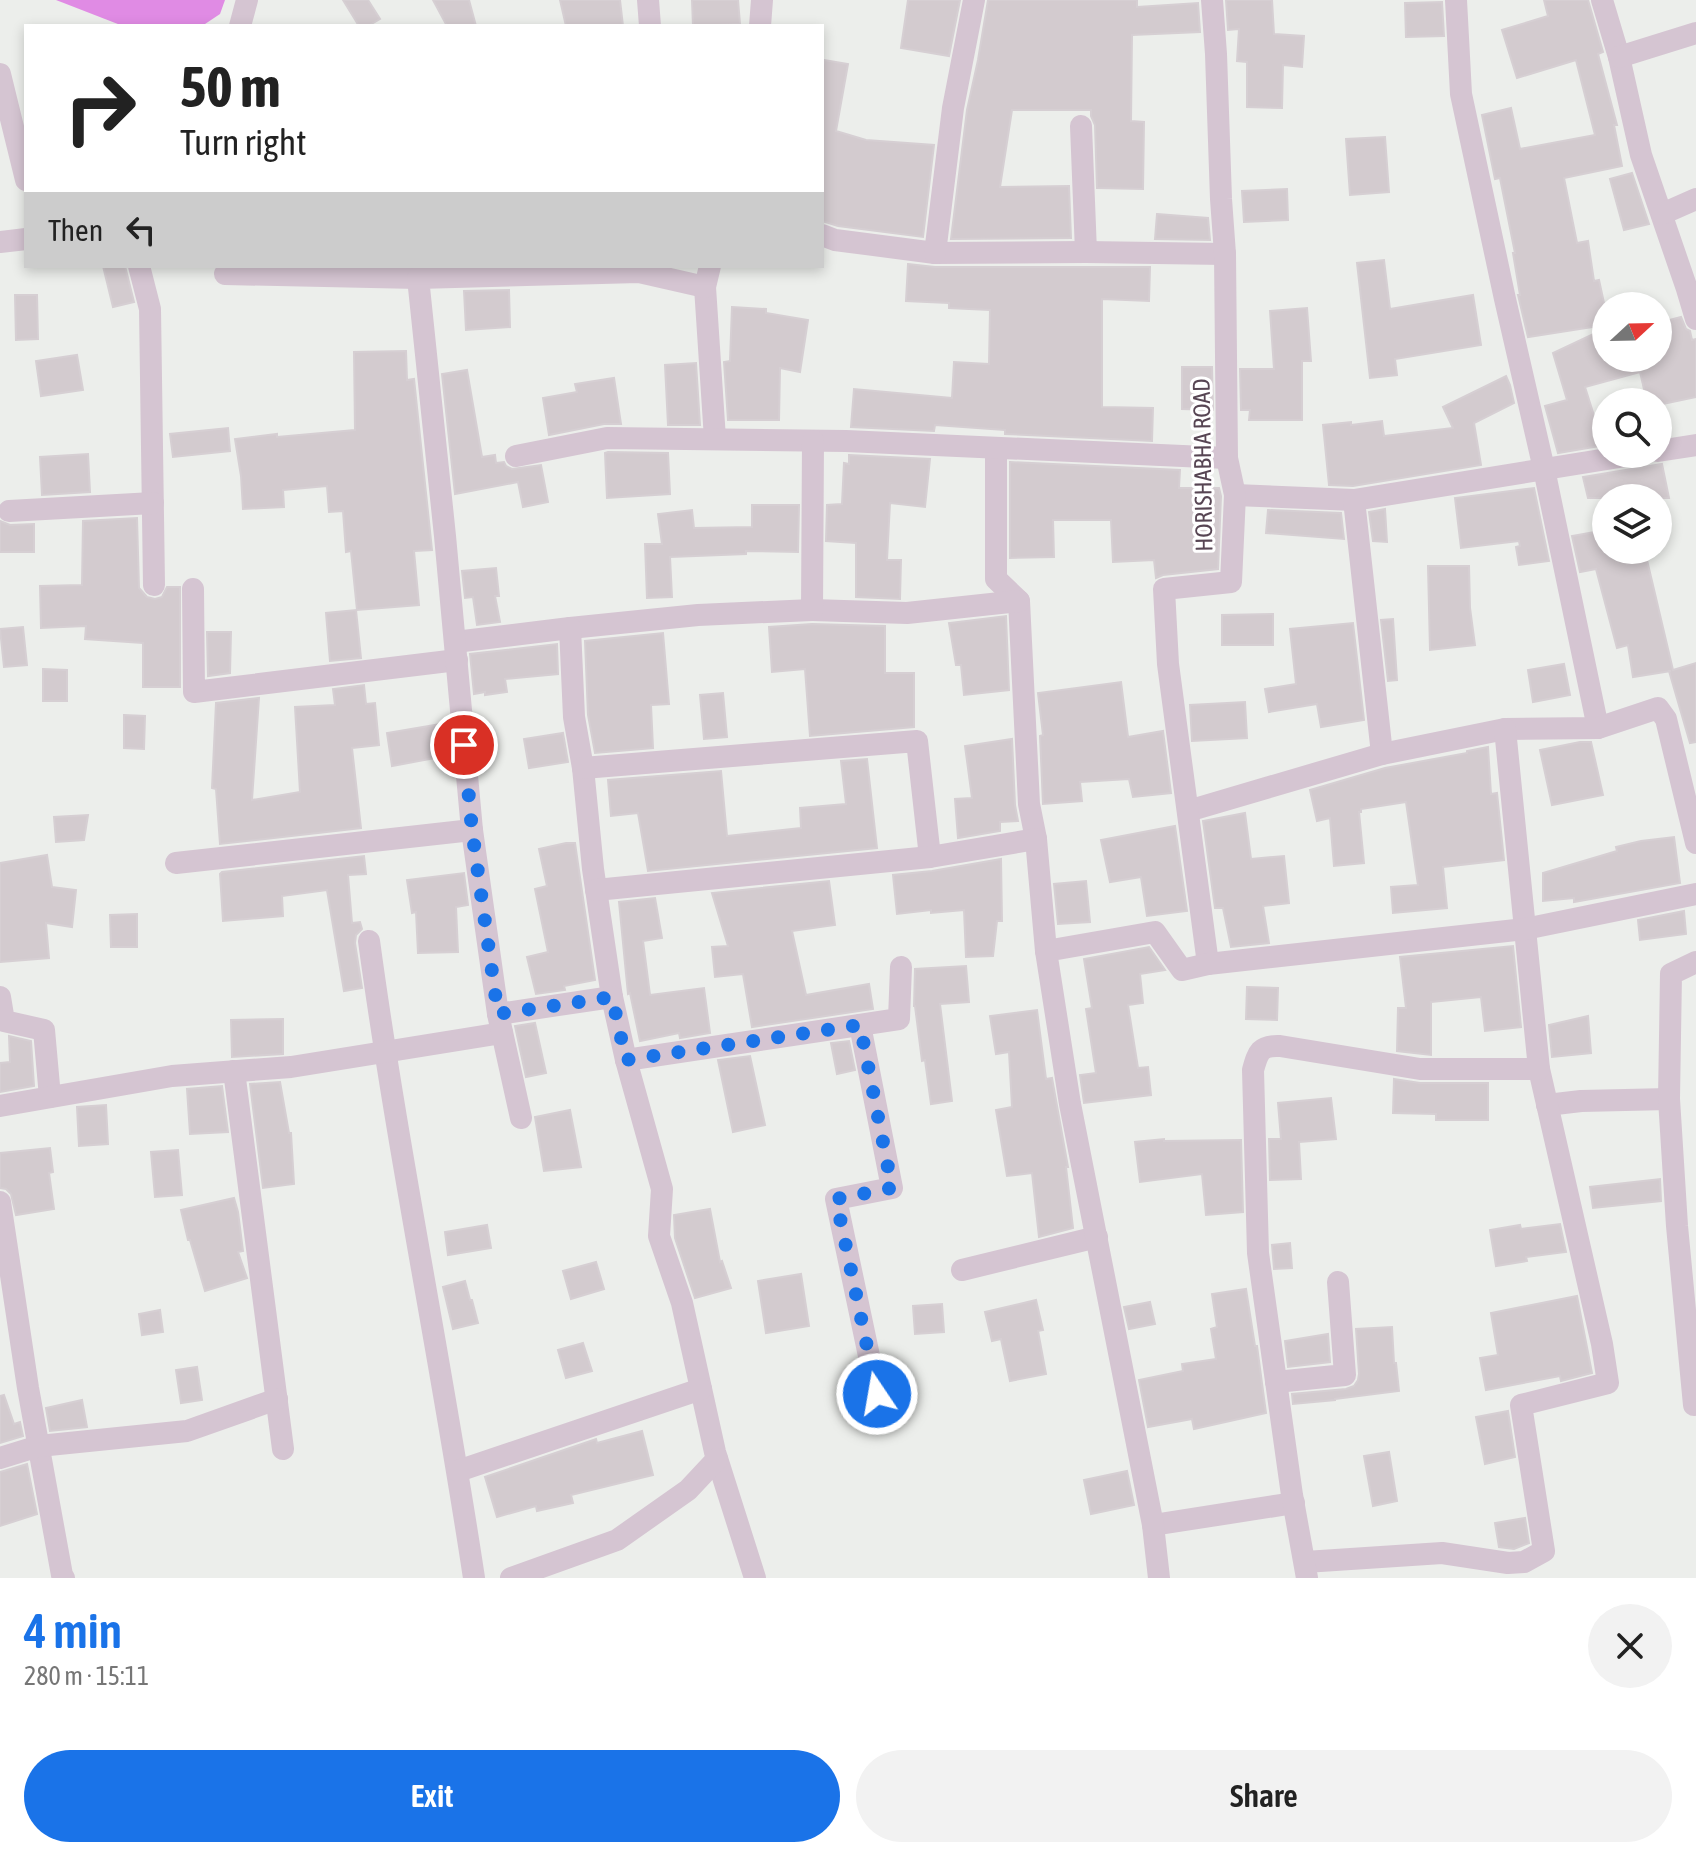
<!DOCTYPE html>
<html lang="en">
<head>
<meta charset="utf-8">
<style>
  body { margin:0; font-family:"Asap Condensed",sans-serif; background:#f2f2f2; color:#222; height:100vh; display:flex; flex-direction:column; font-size:30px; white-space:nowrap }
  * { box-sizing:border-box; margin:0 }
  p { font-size:26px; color:#767676 }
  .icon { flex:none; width:44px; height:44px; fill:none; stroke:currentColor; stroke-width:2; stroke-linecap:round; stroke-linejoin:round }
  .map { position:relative; height:1578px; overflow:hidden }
  .details { display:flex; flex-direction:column; background:#fff; flex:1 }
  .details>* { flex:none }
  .top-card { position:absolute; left:24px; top:24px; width:800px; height:244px; border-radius:0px; box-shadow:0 4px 12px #0003; background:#fff; color:#222; overflow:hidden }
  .needle { width:52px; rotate:68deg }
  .fabs { position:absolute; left:1592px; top:292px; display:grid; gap:16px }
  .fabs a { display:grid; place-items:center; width:80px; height:80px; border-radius:50%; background:#fff; box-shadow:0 4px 12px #0003; font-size:40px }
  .pin { position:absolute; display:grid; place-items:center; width:68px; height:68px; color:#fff; margin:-34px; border:4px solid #fff; border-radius:50%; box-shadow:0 2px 8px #0007 }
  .me { position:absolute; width:88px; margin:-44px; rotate:348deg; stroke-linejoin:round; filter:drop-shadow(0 0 6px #0008) }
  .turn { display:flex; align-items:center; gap:28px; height:168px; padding:0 24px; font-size:36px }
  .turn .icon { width:104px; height:104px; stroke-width:2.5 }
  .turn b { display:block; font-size:56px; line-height:68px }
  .then { display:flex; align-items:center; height:76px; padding:0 24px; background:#0003; gap:16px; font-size:30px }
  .round { display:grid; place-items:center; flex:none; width:84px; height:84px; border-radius:42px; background:#f2f2f2 }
  .overview { display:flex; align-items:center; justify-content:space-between; height:136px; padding:0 24px }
  h1 { font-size:48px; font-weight:600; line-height:60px; color:#1a73e8 }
  .cta { display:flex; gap:16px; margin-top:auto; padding:16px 24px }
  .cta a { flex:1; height:92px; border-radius:48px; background:#1a73e8; color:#fff; font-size:32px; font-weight:600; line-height:92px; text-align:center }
  .cta a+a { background:#f2f2f2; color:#222 }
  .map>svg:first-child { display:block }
  .water { fill:#e08be4 }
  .building { fill:#d3cbcf; stroke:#d6cfd3; stroke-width:2 }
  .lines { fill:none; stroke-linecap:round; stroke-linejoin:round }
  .minor { stroke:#d5c5d2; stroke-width:22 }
  .route { stroke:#1a73e8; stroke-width:14; stroke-dasharray:0 25.2 }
  .labels { text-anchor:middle; stroke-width:6; stroke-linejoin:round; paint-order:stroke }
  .street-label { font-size:24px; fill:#574553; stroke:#fff }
</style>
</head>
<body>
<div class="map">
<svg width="1696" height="1578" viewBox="0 0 1696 1578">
  <rect width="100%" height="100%" fill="#eceeeb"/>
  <path class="water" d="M56 0H225L220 14 202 26H123Z"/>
  <g class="building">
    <path d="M343 0H368L380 19 368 26H359Z"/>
    <path d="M433 0H469L476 26H447Z"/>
    <path d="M560 0H620L623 26H566Z"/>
    <path d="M692 0H738L740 24 693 26Z"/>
    <path d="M908 0H960L949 56 901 48Z"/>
    <path d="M988 0H1137V7L1198 3 1200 32 1132 35 1131 121 1144 122 1143 189 1097 188 1095 125 1091 116V110H1012L1000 187 1069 186 1071 238 951 239 967 110 978 60Z"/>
    <path d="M1226 0H1272L1274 34 1304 36 1302 67 1283 65 1282 108 1247 107V62L1237 61 1239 29 1228 30Z"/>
    <path d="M1544 0H1588L1603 52 1598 54 1617 125H1614L1622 166 1564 178 1577 243 1588 241 1594 281 1599 280 1606 312V325L1528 337 1518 295H1520L1513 253H1515L1500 178 1495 179 1482 115 1511 108 1520 149 1595 135 1576 60 1517 78 1502 30 1548 16Z"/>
    <path d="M1442 2 1444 36 1406 37 1405 3Z"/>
    <path d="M824 60 848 64 836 131 866 140 934 145 923 237 838 226 822 221V72Z"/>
    <path d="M1385 137 1389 192 1350 195 1346 139Z"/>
    <path d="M1632 173 1649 224 1624 230 1610 179Z"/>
    <path d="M1287 189 1288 220 1244 222 1242 191Z"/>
    <path d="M1157 214 1208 218 1210 240 1155 239Z"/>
    <path d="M1384 260 1390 309 1473 295 1481 345 1395 359 1397 375 1370 378 1357 263Z"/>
    <path d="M908 264 935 267H1150L1149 301 1102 299V407L1153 408 1152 441 1005 434V430L935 425 934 431 851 427 854 389 952 398 954 362 989 364 990 310 949 308V303L906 301Z"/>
    <path d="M103 266H125L134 302 113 307Z"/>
    <path d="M509 290 510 327 466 330 464 291Z"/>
    <path d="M15 295H37L38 339 16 340Z"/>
    <path d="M732 307 766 309V313L808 320 800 372 780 368 779 420H728L724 362 730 361Z"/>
    <path d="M1307 308 1311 361H1302V420H1249L1250 410H1241L1240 369H1274L1270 311Z"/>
    <path d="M1681 317 1686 329 1690 331 1692 340 1696 339V397L1658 405V402H1647L1640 372 1585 387 1597 425 1595 426 1600 446 1558 453 1545 406 1567 400 1553 353 1606 328V358H1658V323Z"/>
    <path d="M406 351 407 380 414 379 432 550 414 551 419 605 357 610 351 551 346 552 343 511 329 512 327 486 283 490 284 507 243 509 241 476 235 439 277 434V437L355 430 354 352Z"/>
    <path d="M77 355 83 390 41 396 36 361Z"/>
    <path d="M696 363 700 425H668L665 365Z"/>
    <path d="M1182 367H1212L1213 410 1182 409Z"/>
    <path d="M467 370 482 457 495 455 496 463 504 462 506 466 512 469 541 465 548 502 523 507 518 482 455 494 442 374Z"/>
    <path d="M1506 376 1510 385 1514 403 1474 423 1481 465 1353 486 1329 485 1323 425 1351 422V425L1382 421 1384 436 1453 428 1443 407Z"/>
    <path d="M614 378 621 424H604L549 435 543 398 577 392 575 384Z"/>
    <path d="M228 428 230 451 173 457 170 434Z"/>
    <path d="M608 452 668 453 670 494 607 498 605 453Z"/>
    <path d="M88 454 90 492 42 495 40 457Z"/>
    <path d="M849 455 930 459 925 507 890 503 887 560H901L900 599 856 597V543L826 541 827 505 842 504 844 463 849 464Z"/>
    <path d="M1010 462 1180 470 1179 488H1219L1221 496 1218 569 1163 575 1156 578 1154 560 1113 562 1111 520H1053L1054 557 1010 558Z"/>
    <path d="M1662 464 1669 498H1588L1583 477Z"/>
    <path d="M1534 488 1549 561 1519 565 1516 547 1520 546 1519 541 1461 548 1455 498Z"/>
    <path d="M752 505H799L798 552 746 551V554L670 557 672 597 647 598 645 544H662L658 514 692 510 694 528 752 527Z"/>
    <path d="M1385 509 1387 542 1373 541 1369 512Z"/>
    <path d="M1268 510 1341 513 1344 539 1266 533Z"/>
    <path d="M137 518 139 588 147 597 155 599 162 597 167 587H180V687H143V643L85 639 86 626 41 628 40 586 82 585 83 521Z"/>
    <path d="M0 521 10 525 34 524V552H0Z"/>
    <path d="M1606 530V550H1625L1627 564 1647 560 1673 670 1696 663V742L1690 743 1669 671H1671L1633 677 1628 645 1617 648 1596 569 1580 572 1572 536Z"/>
    <path d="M1428 566H1469L1470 608 1475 645 1430 650Z"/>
    <path d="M496 568 499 596H495L500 622 477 625 473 597 465 598 462 571Z"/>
    <path d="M356 610 361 658 330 661 326 613Z"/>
    <path d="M1273 614V645H1222V615Z"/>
    <path d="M1006 616 1009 690 964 695 961 665H956L949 623Z"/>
    <path d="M1393 619 1397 680 1388 681 1381 620Z"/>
    <path d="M1353 623 1364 720 1321 727 1317 704 1269 712 1265 689 1296 684 1290 629Z"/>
    <path d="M812 624 885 626V673H914V727L810 736 805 669 772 672 769 627Z"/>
    <path d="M23 627 27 665 4 667 0 629Z"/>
    <path d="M207 632H231L230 673 208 676Z"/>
    <path d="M663 633 669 704 651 705 653 748 595 753 588 715 585 641Z"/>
    <path d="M557 644 558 674 505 679 507 692 485 695V692L474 694 470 654Z"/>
    <path d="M1564 664 1570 695 1533 702 1528 670Z"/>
    <path d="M43 669 67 670V701H43Z"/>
    <path d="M1121 682 1128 737 1163 731 1171 793 1133 797 1129 779 1080 782 1082 801 1043 804 1040 736 1043 735 1038 693Z"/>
    <path d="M364 685 366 704 375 703 379 745 352 748 361 828 220 844 216 789 212 788 216 703 259 698 252 800 300 792 295 707 335 705 333 689Z"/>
    <path d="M723 693 727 737 704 739 700 695Z"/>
    <path d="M1245 702 1247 738 1192 741 1190 705Z"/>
    <path d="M124 715 145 716 144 749 124 748Z"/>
    <path d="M441 724 446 756 392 766 387 733Z"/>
    <path d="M563 733 568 762 529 768 524 739Z"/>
    <path d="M1012 739 1015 805 1018 821 1000 822V831L958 838 955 799 972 798 965 746Z"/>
    <path d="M1580 742H1591L1603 795 1552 805 1540 750Z"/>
    <path d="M1488 747 1491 794 1497 793 1504 860 1443 867 1447 908 1393 913 1391 887 1418 885 1406 802 1361 809V812H1359L1364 863 1334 866 1330 818 1317 821 1310 790 1385 768 1467 753V751Z"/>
    <path d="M867 759 877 848 648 871 638 813 611 816 608 780 721 771 727 836 801 828 800 808 846 804 841 761Z"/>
    <path d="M1245 813 1251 859 1284 856 1289 903 1263 906 1269 943 1231 947 1223 908H1215L1203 821Z"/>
    <path d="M88 815 84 840 56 842 54 817Z"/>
    <path d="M1175 826 1187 911 1147 916 1141 877 1110 882 1101 840Z"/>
    <path d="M1674 837 1680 883 1574 902V898L1543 901V873L1617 851 1616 847 1641 841Z"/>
    <path d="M566 843H575L595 980 564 986 565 990 536 994 527 957 548 952 535 889 547 886 539 849Z"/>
    <path d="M47 855 52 887 76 890 72 927 46 923 49 958 0 962V863Z"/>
    <path d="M364 856 366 874 348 875 352 923 360 922 362 929 356 935 355 943 362 988 344 991 327 890 282 896 283 916 223 921 220 874 222 872Z"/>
    <path d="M1001 859 1002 921H997L993 956 966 957 964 910 931 913V910L897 914 893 875 932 871Z"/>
    <path d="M464 873 468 905 456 907 458 952 418 953 416 912 412 913 407 880Z"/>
    <path d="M829 881 835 925 792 931 806 995 869 984 873 1009 752 1027 743 974 715 977 712 947 728 946 712 893Z"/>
    <path d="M1086 881 1090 922 1058 924 1054 884Z"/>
    <path d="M655 898 662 938 643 941 650 995 704 988 710 1033 680 1038 679 1033 640 1041 630 993 628 994 619 902Z"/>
    <path d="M1684 911 1686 934 1640 940 1638 920Z"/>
    <path d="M137 914V947H111L110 915Z"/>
    <path d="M1513 946 1521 1027 1485 1031 1481 997 1431 1002V1055L1397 1051 1398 1008H1406L1400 957Z"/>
    <path d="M1149 947 1165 970 1140 974 1143 1003 1128 1005 1138 1068 1148 1067 1151 1095 1084 1103 1080 1075 1096 1073 1086 1009 1092 1008 1084 959Z"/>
    <path d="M966 966 969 1002 940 1004 952 1101 931 1104 925 1060 922 1061 915 1006H914L915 969Z"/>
    <path d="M1247 987 1278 988 1277 1020 1246 1019Z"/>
    <path d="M1037 1010 1046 1079 1052 1078 1068 1167H1066L1073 1228 1039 1237 1032 1173 1007 1176 996 1110 1012 1107 1009 1052 996 1054 990 1016Z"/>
    <path d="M1588 1016 1591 1053 1552 1057 1549 1025Z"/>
    <path d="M283 1019V1054L232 1057 231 1020Z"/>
    <path d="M535 1023 546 1073 526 1077 515 1026Z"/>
    <path d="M9 1036 31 1041 34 1086 0 1092V1063L10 1062Z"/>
    <path d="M849 1041 855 1070 837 1074 831 1043Z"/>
    <path d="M750 1056 765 1125 733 1132 718 1060Z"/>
    <path d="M1394 1079 1420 1083H1488V1120H1436V1114L1393 1113Z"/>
    <path d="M280 1082 289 1133H291L294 1184 263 1188 250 1084Z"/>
    <path d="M222 1086 228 1132 190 1134 187 1089Z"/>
    <path d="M1331 1098 1336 1139 1299 1142 1301 1179 1270 1180 1269 1139H1281L1278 1103Z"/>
    <path d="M106 1105 108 1144 79 1146 77 1107Z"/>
    <path d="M570 1110 581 1167 544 1171 535 1117Z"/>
    <path d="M1164 1139V1141L1241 1140 1243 1212 1206 1215 1202 1174 1140 1182 1135 1142Z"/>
    <path d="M50 1148 53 1172 49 1173 54 1209 16 1215 11 1194 6 1189 0 1188V1153Z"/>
    <path d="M178 1150 182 1195 155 1197 151 1152Z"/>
    <path d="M1660 1179 1661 1201 1593 1208 1590 1187Z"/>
    <path d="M234 1198 238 1212 243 1251 238 1252 247 1278 205 1291 190 1240H188L181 1210Z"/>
    <path d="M710 1209 720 1262 722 1261 731 1288 695 1298 675 1238 674 1215Z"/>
    <path d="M1560 1224 1566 1252 1526 1257 1527 1261 1496 1266 1490 1230 1520 1225 1521 1229Z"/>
    <path d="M487 1225 491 1248 448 1255 445 1232Z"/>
    <path d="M1290 1243 1292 1268 1274 1269 1272 1245Z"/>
    <path d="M596 1262 604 1289 571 1299 563 1271Z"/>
    <path d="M801 1274 809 1326 766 1333 758 1281Z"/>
    <path d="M465 1281 470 1300H472L478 1323 453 1329 443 1287Z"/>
    <path d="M1246 1289 1255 1346H1257L1266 1413 1194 1429 1192 1419 1148 1427 1139 1380 1183 1371 1182 1364 1216 1359 1211 1329 1217 1327 1212 1294Z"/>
    <path d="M1577 1296 1592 1373 1561 1381 1560 1376 1486 1390 1480 1358 1498 1355 1491 1313Z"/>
    <path d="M1036 1300 1043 1330 1038 1331 1046 1374 1010 1381 1001 1339 992 1341 985 1312Z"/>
    <path d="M1150 1302 1155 1324 1129 1329 1124 1307Z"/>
    <path d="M942 1304 944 1332 915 1334 913 1306Z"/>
    <path d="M160 1310 163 1332 142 1335 139 1314Z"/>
    <path d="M1392 1327 1394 1363H1396L1399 1391 1335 1399V1400L1293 1404 1292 1394 1346 1389 1354 1386 1358 1380 1359 1374 1356 1329Z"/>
    <path d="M1328 1334 1330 1362 1288 1367 1285 1341Z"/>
    <path d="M583 1343 592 1371 566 1378 558 1350Z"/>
    <path d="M197 1367 202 1400 181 1403 176 1370Z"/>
    <path d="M4 1395 14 1424 20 1422 23 1436 0 1443V1396Z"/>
    <path d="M82 1400 87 1427 50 1431 46 1408Z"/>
    <path d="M1508 1411 1515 1457 1485 1464 1476 1417Z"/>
    <path d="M642 1431 653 1475 571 1495 573 1503 537 1511 536 1506 497 1517 485 1477 596 1439 597 1443Z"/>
    <path d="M1389 1452 1397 1501 1373 1506 1364 1456Z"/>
    <path d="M27 1464 37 1514 0 1526V1472Z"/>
    <path d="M1127 1471 1134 1505 1091 1514 1084 1480Z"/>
    <path d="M1525 1518 1529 1543 1514 1549 1499 1547 1495 1523Z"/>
  </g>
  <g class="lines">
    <g class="minor">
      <path d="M648 0 650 26"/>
      <path d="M1456 0 1461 94 1505 299 1544 469 1598 728"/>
      <path d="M1602 0 1619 57 1641 155 1687 289 1696 319"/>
      <path d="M240 26 247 0"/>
      <path d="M760 26 762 0"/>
      <path d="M1619 57 1696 33"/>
      <path d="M0 74 26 180"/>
      <path d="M1081 126 1086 252"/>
      <path d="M1662 214 1696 199"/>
      <path d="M822 235 835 240 935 253 1086 252 1225 254"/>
      <path d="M0 242 26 239"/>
      <path d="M935 253 953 108 974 0"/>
      <path d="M139 266 150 309 154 585"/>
      <path d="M710 266 705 287 715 439"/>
      <path d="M225 274 418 278"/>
      <path d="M996 448V579L1019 601 1029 804 1036 839 1046 951"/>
      <path d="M1658 451 1696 445"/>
      <path d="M516 456 607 438 846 441 1227 458"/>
      <path d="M1235 495 1354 500"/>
      <path d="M9 511 153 503"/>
      <path d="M193 589 194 692 457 660"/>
      <path d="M812 610 907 613 1019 601"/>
      <path d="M570 628 698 615 812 610 813 441"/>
      <path d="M455 642 570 628 574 717 583 768 593 869 612 997 626 1060 662 1189 659 1236 682 1303 715 1452 755 1578"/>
      <path d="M1382 754 1354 500 1638 454"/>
      <path d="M583 768 917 741 930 857"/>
      <path d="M1188 811 1382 754 1505 729 1598 728 1658 708 1666 719 1696 843"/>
      <path d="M176 863 472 830"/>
      <path d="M596 890 930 857 1036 839"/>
      <path d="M369 941C398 1154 442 1365 474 1578"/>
      <path d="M1208 964 1168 664 1164 589 1231 582 1235 495 1227 458 1225 254 1221 199 1216 54 1212 0"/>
      <path d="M0 997 4 1021 44 1030 50 1097"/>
      <path d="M498 1014 612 997"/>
      <path d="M860 1025 892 1188 836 1199 877 1394"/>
      <path d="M626 1060 899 1019 901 967"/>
      <path d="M234 1071 283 1449"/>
      <path d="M1547 1105 1581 1101 1669 1099"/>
      <path d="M0 1106 172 1076 291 1067 502 1033"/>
      <path d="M521 1118 498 1014 472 830 445 536 418 278 639 272 705 287"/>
      <path d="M0 1202 28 1388 62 1575 64 1578"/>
      <path d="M962 1270 1097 1237"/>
      <path d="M1276 1382 1345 1375 1338 1282"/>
      <path d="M1694 1405 1677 1226 1669 1099 1671 974 1696 962"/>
      <path d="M0 1458 39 1446 187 1431 277 1399"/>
      <path d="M458 1471 701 1389"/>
      <path d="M1153 1525 1294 1503"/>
      <path d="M1305 1562 1442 1553 1508 1563 1524 1562 1544 1551 1521 1405 1608 1383 1602 1344 1539 1069 1505 729"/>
      <path d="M511 1578 617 1540 688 1490 717 1459"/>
      <path d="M1159 1578 1153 1525 1070 1104 1046 951 1155 932 1182 970 1208 964 1525 929 1696 894"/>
      <path d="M1307 1578 1292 1495 1258 1253 1253 1070C1258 1052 1260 1045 1280 1046L1420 1069H1539"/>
    </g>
  </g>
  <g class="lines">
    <path class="route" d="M464 745 472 830 498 1014 612 997 626 1060 860 1025 892 1188 836 1199 877 1394"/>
  </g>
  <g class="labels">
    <g class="street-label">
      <text transform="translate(1203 465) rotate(-91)" y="8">HORISHABHA ROAD</text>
    </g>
  </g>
</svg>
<div class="fabs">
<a><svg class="needle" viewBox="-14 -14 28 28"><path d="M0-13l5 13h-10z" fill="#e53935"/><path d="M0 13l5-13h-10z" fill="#767676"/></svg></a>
<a><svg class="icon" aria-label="search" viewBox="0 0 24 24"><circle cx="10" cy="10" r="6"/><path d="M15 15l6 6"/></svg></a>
<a><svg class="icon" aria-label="layers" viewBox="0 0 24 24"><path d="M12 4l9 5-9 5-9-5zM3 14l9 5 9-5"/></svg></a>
</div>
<div class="pin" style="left:464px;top:745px;background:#d93025"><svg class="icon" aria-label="arrive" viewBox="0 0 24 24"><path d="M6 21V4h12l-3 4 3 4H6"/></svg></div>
<svg class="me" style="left:877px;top:1394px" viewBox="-20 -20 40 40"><circle r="17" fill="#1a73e8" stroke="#fff" stroke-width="3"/><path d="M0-11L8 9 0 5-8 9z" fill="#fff"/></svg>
<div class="top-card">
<div class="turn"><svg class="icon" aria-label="right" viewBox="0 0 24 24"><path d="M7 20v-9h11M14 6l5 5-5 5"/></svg><div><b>50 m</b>Turn right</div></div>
<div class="then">Then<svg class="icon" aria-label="left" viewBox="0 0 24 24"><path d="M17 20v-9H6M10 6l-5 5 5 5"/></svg></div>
</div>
</div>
<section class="details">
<div class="overview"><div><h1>4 min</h1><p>280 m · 15:11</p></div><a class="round"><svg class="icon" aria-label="close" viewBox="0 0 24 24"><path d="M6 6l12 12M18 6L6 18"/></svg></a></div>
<div class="cta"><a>Exit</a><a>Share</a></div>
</section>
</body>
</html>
